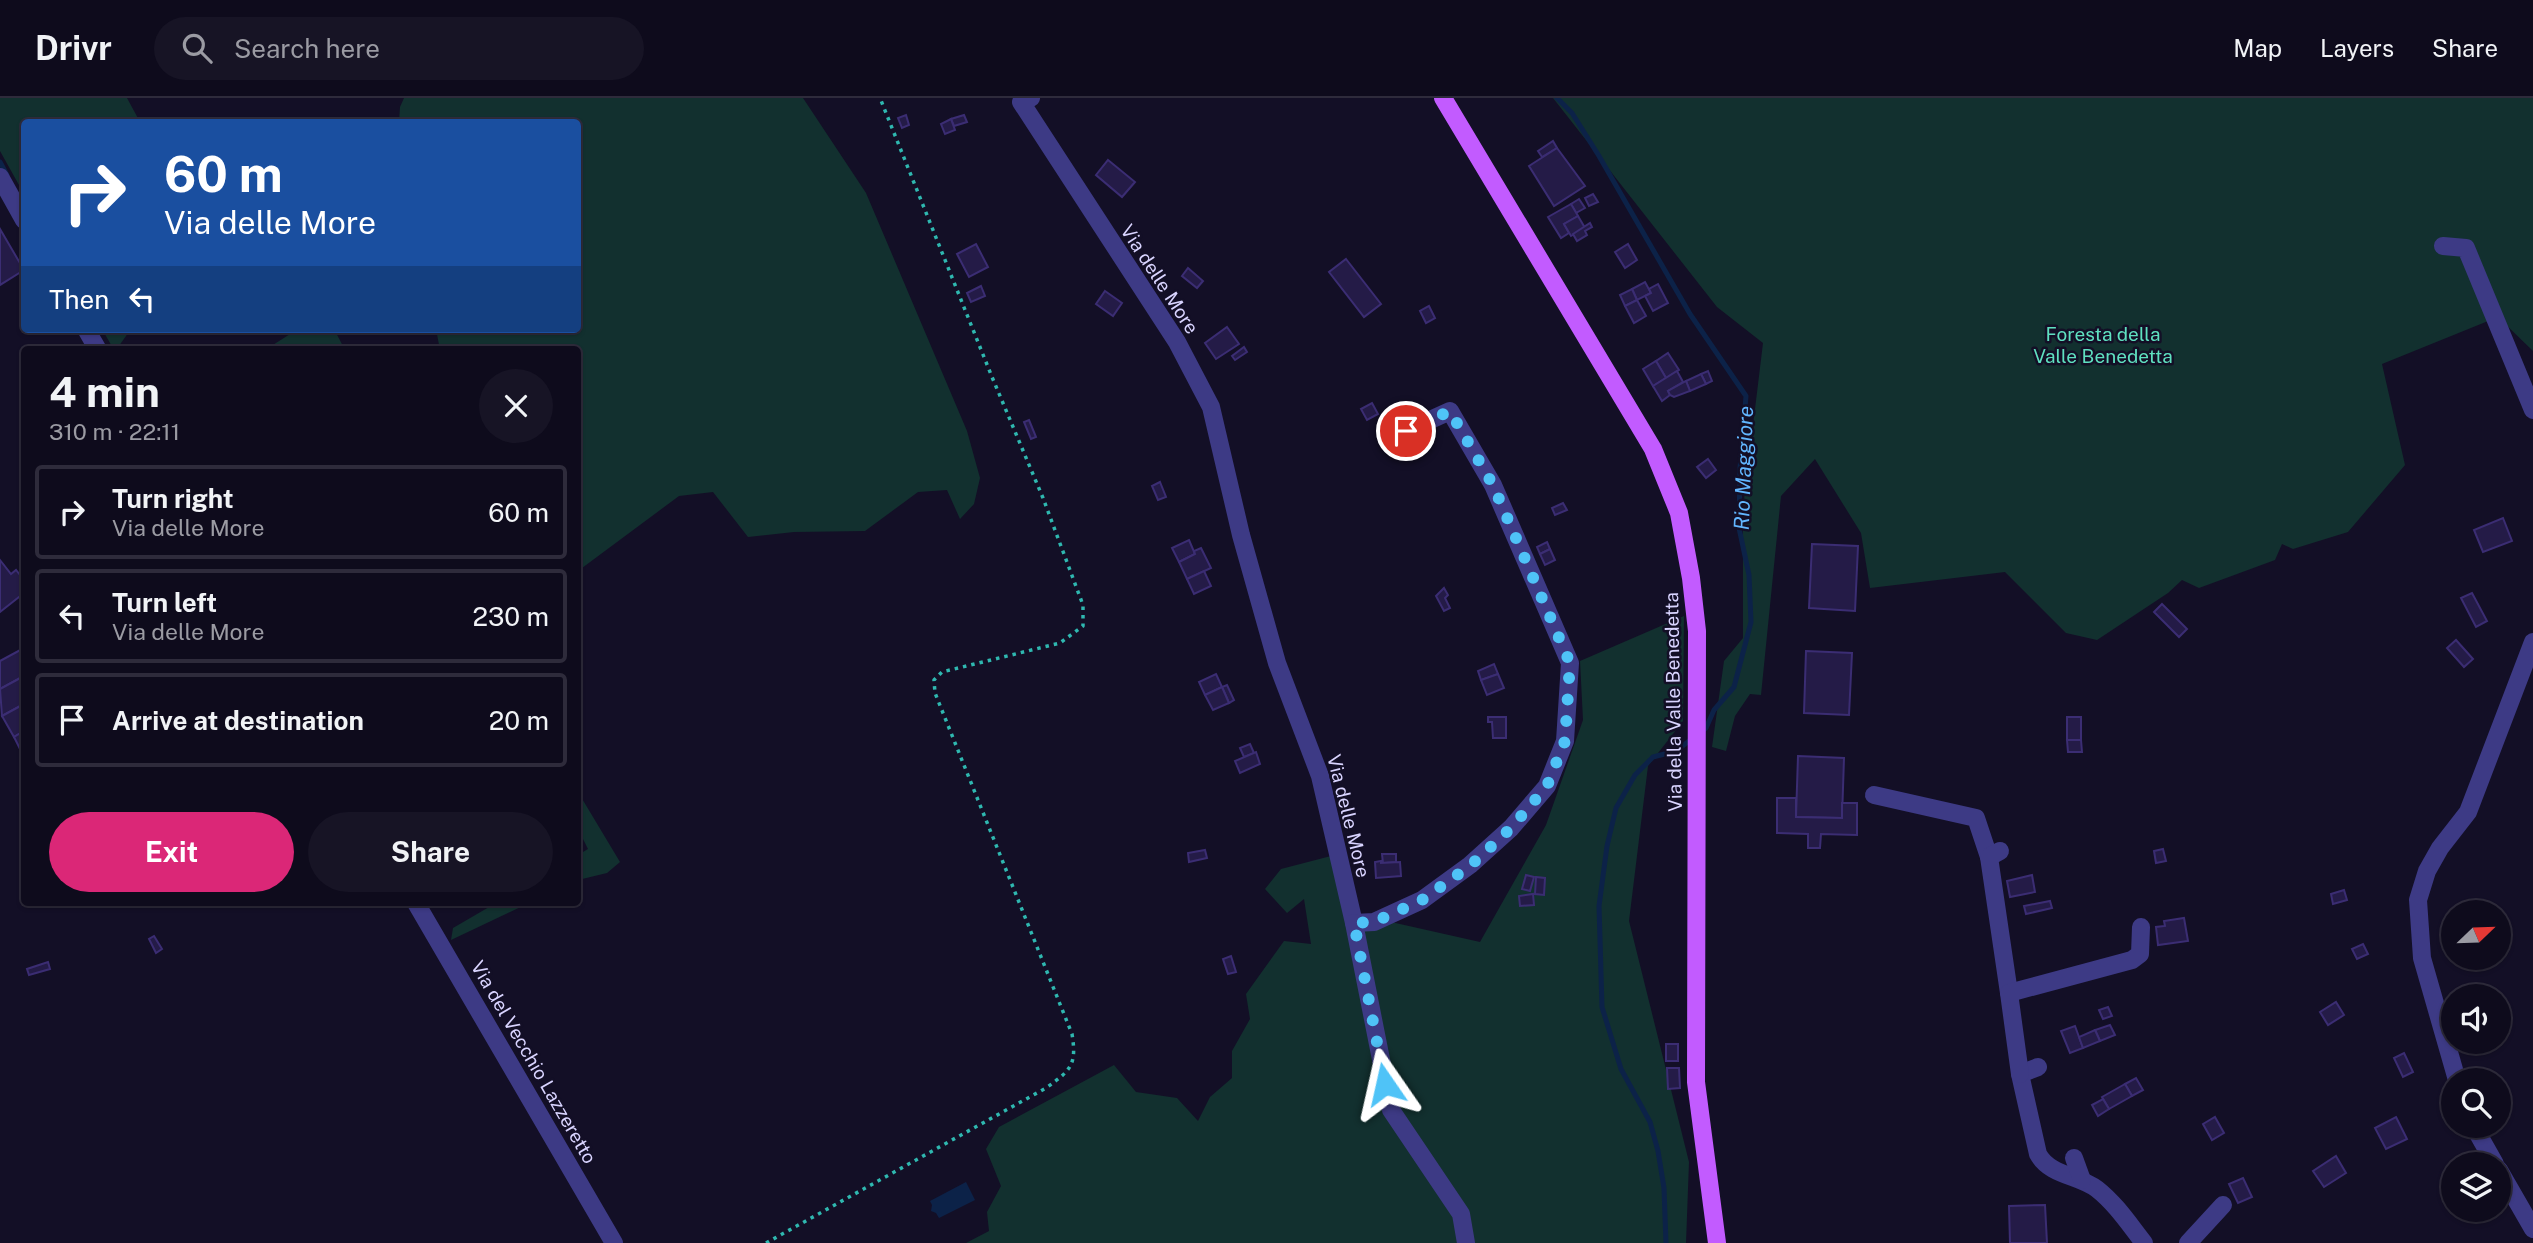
<!DOCTYPE html>
<html lang="en">
<head>
<meta charset="utf-8">
<style>
  body { margin:0; font-family:"Public Sans",sans-serif; background:#171425; color:#f1f3f6; height:100vh; display:flex; flex-direction:column; font-size:26px; white-space:nowrap }
  * { box-sizing:border-box; margin:0 }
  p { font-size:23px; color:#9b9ba3 }
  .icon { flex:none; width:38px; height:38px; fill:none; stroke:currentColor; stroke-width:2; stroke-linecap:round; stroke-linejoin:round }
  .map { position:relative; flex:1; overflow:hidden }
  .details { position:absolute; left:21px; top:248px; width:560px; height:560px; display:flex; flex-direction:column; background:#0e0b1c; border-radius:7px; box-shadow:0 2px 5px #0004,0 0 0 2px #2e2b3b }
  .details>* { flex:none }
  .guide { position:absolute; left:21px; top:21px; width:560px; height:214px; border-radius:7px; box-shadow:0 2px 5px #0004,0 0 0 2px #2e2b3b; background:#1a4fa0; color:#fff; overflow:hidden }
  .needle { width:46px; rotate:67deg }
  .tools { position:absolute; left:2441px; top:802px; display:grid; gap:14px }
  .tools a { display:grid; place-items:center; width:70px; height:70px; border-radius:50%; background:#0e0b1c; box-shadow:0 2px 5px #0004,0 0 0 2px #2e2b3b; font-size:35px }
  .pin { position:absolute; display:grid; place-items:center; width:60px; height:60px; color:#fff; margin:-30px; border:4px solid #fff; border-radius:50%; box-shadow:0 2px 7px #0007 }
  .me { position:absolute; width:77px; margin:-38px; rotate:349deg; stroke-linejoin:round; filter:drop-shadow(0 0 5px #0008) }
  .turn { display:flex; align-items:center; gap:24px; height:147px; padding:0 28px; font-size:32px }
  .turn .icon { width:91px; height:91px; stroke-width:2.5 }
  .turn b { display:block; font-size:49px; line-height:60px }
  .then { display:flex; align-items:center; height:66px; padding:0 28px; background:#0003; gap:14px; font-size:26px }
  .round { display:grid; place-items:center; flex:none; width:74px; height:74px; border-radius:37px; background:#171425 }
  .headline { display:flex; align-items:center; justify-content:space-between; height:119px; padding:0 28px }
  h1 { font-size:42px; font-weight:700; line-height:52px }
  .button { display:flex; gap:14px; margin-top:auto; padding:14px 28px }
  .button a { flex:1; height:80px; border-radius:42px; background:#db2777; color:#fff; font-size:28px; font-weight:700; line-height:80px; text-align:center }
  .button a+a { background:#171425; color:#f1f3f6 }
  ul { padding:0; list-style:none }
  li { display:flex; align-items:center; gap:21px; height:94px; margin:0 14px 10px; padding:0 14px; border:4px solid #2e2b3b; border-radius:7px }
  li div { flex:1 }
  li b { display:block; font-size:26px }
  li em { font-style:normal }
  header { display:flex; align-items:center; gap:42px; box-sizing:border-box; height:98px; padding:0 35px; background:#0e0b1c; border-bottom:2px solid #2e2b3b }
  header strong { font-size:33px }
  nav { display:flex; gap:38px; margin-inline-start:auto; font-size:24px }
  .search { width:490px; height:63px; background:#171425; display:flex; align-items:center; gap:18px; box-sizing:border-box; padding:0 24px; border-radius:38px; color:#9b9ba3; font-size:26px }
  .map>svg:first-child { display:block }
  .green { fill:#12302f }
  .water { fill:#0c2248 }
  .lines { fill:none; stroke-linecap:round; stroke-linejoin:round }
  .stream { stroke:#0c2248; stroke-width:5 }
  .building { fill:#241b47; stroke:#3b2d73; stroke-width:2 }
  .path { stroke:#2fb8b0; stroke-width:3.5; stroke-dasharray:3.5 5; stroke-linecap:butt }
  .minor { stroke:#3d3a85; stroke-width:18 }
  .major { stroke:#c25bff; stroke-width:18 }
  .route { stroke:#4fc3f7; stroke-width:12; stroke-dasharray:0 21.6 }
  .labels { text-anchor:middle; stroke-width:5; stroke-linejoin:round; paint-order:stroke }
  .street-label { font-size:19px; fill:#d9d4ff; stroke:#130f26 }
  .park-label { font-size:19px; fill:#5fe0c0; stroke:#130f26 }
  .water-label { font-size:21px; font-style:italic; fill:#62b6ff; stroke:#130f26 }
</style>
</head>
<body>
<header>
<strong>Drivr</strong>
<div class="search"><svg class="icon" aria-label="search" viewBox="0 0 24 24"><circle cx="10" cy="10" r="6"/><path d="M15 15l6 6"/></svg>Search here</div>
<nav><a>Map</a><a>Layers</a><a>Share</a></nav>
</header>
<div class="map">
<svg width="2533" height="1145" viewBox="0 0 2533 1145">
  <rect width="100%" height="100%" fill="#130f26"/>
  <g class="green">
    <path d="M0 0H127L140 24H24V96L0 53Z"/>
    <path d="M404 0H803L866 95 967 333 980 380 974 406 960 421 947 392 918 394 865 433 794 434 748 439 713 394 679 398 578 473V252H440L436 231H578V24H399L400 9Z"/>
    <path d="M1553 0H2533V253L2498 219 2382 266 2405 367 2348 434 2293 451 2282 446 2275 462 2199 490 2182 482 2168 495 2097 542 2066 535 2005 474 1870 490 1861 435 1815 361 1781 398 1761 597 1750 596 1735 618 1726 653 1712 649 1724 563 1743 540V410L1763 245 1717 209Z"/>
    <path d="M102 231H131L116 252H114Z"/>
    <path d="M298 231H334L345 252H265Z"/>
    <path d="M1684 518 1683 623 1648 668 1629 823 1689 1064 1686 1145H966L989 1133 987 1114 1001 1088 986 1051 999 1029 1114 967 1136 994 1177 1000 1198 1023 1210 999 1232 980V953L1250 921 1246 896 1284 843 1311 846 1304 801 1287 815 1265 791 1281 771 1331 758 1351 815 1480 844 1546 727 1583 622 1580 563Z"/>
    <path d="M578 694 620 764 607 775 578 782V757L588 751 578 731Z"/>
    <path d="M496 805H529L451 842 453 830Z"/>
  </g>
  <path class="water" d="M966 1084 975 1102 939 1120 936 1115 931 1113 932 1107 930 1103Z"/>
  <g class="lines">
    <g class="stream">
      <path d="M1557 0 1572 15 1599 58 1690 216 1746 298 1740 370 1739 430 1749 477 1751 524 1734 589 1714 612 1706 630 1701 634"/>
      <path d="M0 64 7 77"/>
      <path d="M1666 1145 1664 1090 1658 1053 1650 1024 1621 971 1602 909 1599 808 1607 748 1616 710 1635 677 1653 659 1676 653 1693 640"/>
    </g>
  </g>
  <g class="building">
    <path d="M906 17 909 27 902 30 898 20Z"/>
    <path d="M964 17 967 24 954 28 951 21Z"/>
    <path d="M951 21 955 32 945 36 941 26Z"/>
    <path d="M1553 43 1557 50 1542 59 1538 53Z"/>
    <path d="M1557 50 1585 88 1554 108 1529 68Z"/>
    <path d="M1108 62 1135 84 1122 99 1096 77Z"/>
    <path d="M1593 96 1598 104 1589 108 1585 100Z"/>
    <path d="M1579 101 1585 110 1576 115 1571 106Z"/>
    <path d="M1571 106 1578 118 1564 126 1569 135 1561 140 1548 119Z"/>
    <path d="M1578 118 1585 130 1571 138 1564 126Z"/>
    <path d="M1590 125 1592 129 1585 133 1587 137 1577 143 1573 136Z"/>
    <path d="M0 131 24 172 0 187Z"/>
    <path d="M976 146 988 169 969 179 957 156Z"/>
    <path d="M1628 146 1637 162 1625 170 1615 154Z"/>
    <path d="M1346 161 1381 206 1364 219 1329 174Z"/>
    <path d="M1188 170 1203 183 1197 190 1182 178Z"/>
    <path d="M1645 184 1651 195 1637 202 1632 191Z"/>
    <path d="M1658 186 1668 205 1653 213 1645 198 1651 195 1649 191Z"/>
    <path d="M981 188 985 198 971 204 967 195Z"/>
    <path d="M1632 191 1637 202 1625 208 1620 197Z"/>
    <path d="M1105 193 1122 205 1113 218 1096 206Z"/>
    <path d="M1637 202 1646 218 1634 225 1625 208Z"/>
    <path d="M1429 208 1435 220 1426 225 1420 213Z"/>
    <path d="M1227 229 1239 246 1216 261 1205 245Z"/>
    <path d="M1244 249 1247 254 1235 262 1232 258Z"/>
    <path d="M1668 255 1679 272 1666 280 1656 263Z"/>
    <path d="M1656 263 1666 280 1653 288 1643 271Z"/>
    <path d="M1677 273 1683 284 1668 293 1670 297 1662 303 1653 288Z"/>
    <path d="M1708 273 1712 283 1706 286 1701 276Z"/>
    <path d="M1701 276 1706 286 1690 293 1686 283Z"/>
    <path d="M1686 283 1690 293 1674 299 1670 297 1668 293Z"/>
    <path d="M1372 305 1378 316 1367 322 1361 311Z"/>
    <path d="M1029 322 1036 339 1031 341 1024 324Z"/>
    <path d="M1708 361 1716 372 1706 380 1697 369Z"/>
    <path d="M1160 384 1166 399 1158 402 1152 388Z"/>
    <path d="M1563 405 1567 412 1555 417 1552 410Z"/>
    <path d="M2503 420 2512 443 2483 454 2474 432Z"/>
    <path d="M1189 442 1195 456 1179 464 1172 450Z"/>
    <path d="M1547 444 1550 451 1540 456 1537 449Z"/>
    <path d="M1812 446 1858 448 1855 513 1809 510Z"/>
    <path d="M1201 450 1211 470 1187 481 1179 464 1195 456 1194 453Z"/>
    <path d="M1550 451 1555 462 1545 467 1540 456Z"/>
    <path d="M0 462 11 476 16 472 24 482V495L0 514Z"/>
    <path d="M1204 473 1211 488 1194 496 1187 481Z"/>
    <path d="M1444 490 1448 497 1445 500 1450 510 1444 513 1436 498Z"/>
    <path d="M2472 495 2487 523 2476 529 2461 500Z"/>
    <path d="M2162 506 2187 531 2179 539 2154 514Z"/>
    <path d="M2456 542 2473 561 2464 569 2447 550Z"/>
    <path d="M24 550V578L0 591V563Z"/>
    <path d="M1806 553 1852 555 1849 617 1804 615Z"/>
    <path d="M1494 566 1498 576 1481 582 1478 573Z"/>
    <path d="M1216 576 1222 589 1205 597 1199 584Z"/>
    <path d="M1498 576 1504 590 1487 597 1481 582Z"/>
    <path d="M24 578V606L2 618 0 591Z"/>
    <path d="M1227 587 1234 602 1229 605 1222 589Z"/>
    <path d="M1222 589 1229 605 1213 612 1205 597Z"/>
    <path d="M24 606V633L14 639 2 618Z"/>
    <path d="M1488 619H1506V640H1493L1492 624H1488Z"/>
    <rect x="2067" y="619" width="14" height="23"/>
    <path d="M24 633V659L14 639Z"/>
    <path d="M2067 642H2081L2082 654H2068Z"/>
    <path d="M1250 646 1254 655 1244 659 1240 650Z"/>
    <path d="M1256 654 1260 666 1240 675 1235 663Z"/>
    <path d="M1798 658 1844 660 1842 720 1796 719Z"/>
    <path d="M1777 700H1796V719L1842 720V705H1857V737L1821 736 1820 750H1808V736L1777 735Z"/>
    <path d="M2163 751 2166 763 2156 765 2154 753Z"/>
    <path d="M1205 752 1207 760 1189 764 1188 755Z"/>
    <path d="M1382 756H1396V764L1383 765Z"/>
    <path d="M1381 763V765L1400 764 1401 778 1376 780 1375 764Z"/>
    <path d="M1526 777 1534 779 1530 793 1522 791Z"/>
    <path d="M2032 777 2035 794 2010 799 2007 783Z"/>
    <path d="M1536 779 1545 780 1544 797 1535 796Z"/>
    <path d="M2344 792 2347 802 2333 806 2331 796Z"/>
    <path d="M1533 796 1534 807 1520 808 1519 798Z"/>
    <path d="M2050 803 2052 810 2026 816 2024 808Z"/>
    <path d="M2184 820 2188 843 2158 847 2156 829 2165 828 2164 823Z"/>
    <path d="M154 838 162 851 156 855 149 841Z"/>
    <path d="M2363 846 2368 856 2357 861 2352 851Z"/>
    <path d="M1231 858 1236 874 1228 876 1223 861Z"/>
    <path d="M48 864 50 871 29 877 27 871Z"/>
    <path d="M2336 904 2344 917 2328 927 2320 914Z"/>
    <path d="M2108 909 2112 918 2103 921 2099 912Z"/>
    <path d="M2110 927 2115 937 2100 943 2095 932Z"/>
    <path d="M2075 928 2083 950 2070 955 2061 933Z"/>
    <path d="M2095 932 2100 943 2083 950 2079 939Z"/>
    <rect x="1666" y="946" width="12" height="17"/>
    <path d="M2404 955 2413 974 2403 979 2394 960Z"/>
    <path d="M1667 970H1679L1680 990 1668 991Z"/>
    <path d="M2136 980 2143 992 2132 998 2125 986Z"/>
    <path d="M2125 986 2132 998 2109 1011 2102 999Z"/>
    <path d="M2103 1001 2109 1011 2098 1018 2092 1007Z"/>
    <path d="M2215 1019 2224 1035 2212 1042 2203 1026Z"/>
    <path d="M2396 1019 2407 1041 2386 1051 2375 1030Z"/>
    <path d="M2336 1058 2346 1075 2324 1089 2313 1073Z"/>
    <path d="M2243 1080 2252 1099 2238 1105 2229 1086Z"/>
    <path d="M2045 1107 2047 1145H2010L2009 1108Z"/>
  </g>
  <g class="lines">
    <path class="path" d="M766 1145 1046 990C1071 972 1077 967 1072 936L935 595 934 582 942 574 1060 545 1083 528V507L1043 400 992 279 880 0"/>
    <g class="minor">
      <path d="M1031 0 1021 4 1177 244 1211 309 1241 437 1277 565 1320 678 1354 825 1374 824 1422 802 1470 767 1511 730 1547 688 1565 643 1570 565 1493 387 1450 313 1406 333"/>
      <path d="M0 79 24 122"/>
      <path d="M2443 148 2466 150 2533 312"/>
      <path d="M86 231 98 252"/>
      <path d="M1874 697 1976 720 1989 759"/>
      <path d="M2000 753 1989 759 2009 895"/>
      <path d="M416 805 614 1145"/>
      <path d="M1354 825 1391 1012 1461 1116 1466 1145"/>
      <path d="M2038 969 2020 976 2038 1056C2050 1078 2079 1077 2097 1091 2116 1106 2129 1126 2144 1145"/>
      <path d="M2020 976 2009 895 2132 862 2140 856 2141 829"/>
      <path d="M2457 982 2422 860 2418 802 2427 773 2440 750 2468 714 2533 544"/>
      <path d="M2473 1027 2495 1066"/>
      <path d="M2074 1060 2082 1082"/>
      <path d="M2499 1072 2533 1131"/>
      <path d="M2188 1145 2223 1107"/>
    </g>
    <path class="major" d="M1443 0 1653 351 1679 415 1691 480 1697 533 1696 984 1717 1145"/>
  </g>
  <g class="lines">
    <path class="route" d="M1385 986 1354 825 1374 824 1422 802 1471 767 1511 730 1547 688 1565 643 1570 565 1493 387 1450 313 1406 333"/>
  </g>
  <g class="labels">
    <g class="street-label">
      <text transform="translate(1160 181) rotate(57)" y="7">Via delle More</text>
      <text transform="translate(1673 604) rotate(-91)" y="7">Via della Valle Benedetta</text>
      <text transform="translate(1349 718) rotate(76)" y="7">Via delle More</text>
      <text transform="translate(534 964) rotate(60)" y="7">Via del Vecchio Lazzeretto</text>
    </g>
    <g class="park-label">
      <text x="2103" y="243">Foresta della<tspan x="2103" dy="22">Valle Benedetta</tspan></text>
    </g>
    <g class="water-label">
      <text transform="translate(1744 370) rotate(-88)" y="7">Rio Maggiore</text>
    </g>
  </g>
</svg>
<div class="tools">
<a><svg class="needle" viewBox="-14 -14 28 28"><path d="M0-13l5 13h-10z" fill="#e53935"/><path d="M0 13l5-13h-10z" fill="#9b9ba3"/></svg></a>
<a><svg class="icon" aria-label="sound" viewBox="0 0 24 24"><path d="M4 9h4l5-4v14l-5-4H4zM17 9q2 3 0 6"/></svg></a>
<a><svg class="icon" aria-label="search" viewBox="0 0 24 24"><circle cx="10" cy="10" r="6"/><path d="M15 15l6 6"/></svg></a>
<a><svg class="icon" aria-label="layers" viewBox="0 0 24 24"><path d="M12 4l9 5-9 5-9-5zM3 14l9 5 9-5"/></svg></a>
</div>
<div class="pin" style="left:1406px;top:333px;background:#d93025"><svg class="icon" aria-label="arrive" viewBox="0 0 24 24"><path d="M6 21V4h12l-3 4 3 4H6"/></svg></div>
<svg class="me" style="left:1385px;top:986px" viewBox="-20 -20 40 40"><path d="M0-17L14 15 0 8-14 15z" fill="#4fc3f7" stroke="#fff" stroke-width="4"/></svg>
<div class="guide">
<div class="turn"><svg class="icon" aria-label="right" viewBox="0 0 24 24"><path d="M7 20v-9h11M14 6l5 5-5 5"/></svg><div><b>60 m</b>Via delle More</div></div>
<div class="then">Then<svg class="icon" aria-label="left" viewBox="0 0 24 24"><path d="M17 20v-9H6M10 6l-5 5 5 5"/></svg></div>
</div>
<section class="details">
<div class="headline"><div><h1>4 min</h1><p>310 m · 22:11</p></div><a class="round"><svg class="icon" aria-label="close" viewBox="0 0 24 24"><path d="M6 6l12 12M18 6L6 18"/></svg></a></div>
<ul>
<li><svg class="icon" aria-label="right" viewBox="0 0 24 24"><path d="M7 20v-9h11M14 6l5 5-5 5"/></svg><div><b>Turn right</b><p>Via delle More</p></div><em>60 m</em></li>
<li><svg class="icon" aria-label="left" viewBox="0 0 24 24"><path d="M17 20v-9H6M10 6l-5 5 5 5"/></svg><div><b>Turn left</b><p>Via delle More</p></div><em>230 m</em></li>
<li><svg class="icon" aria-label="arrive" viewBox="0 0 24 24"><path d="M6 21V4h12l-3 4 3 4H6"/></svg><div><b>Arrive at destination</b></div><em>20 m</em></li>
</ul>
<div class="button"><a>Exit</a><a>Share</a></div>
</section>
</div>
</body>
</html>
